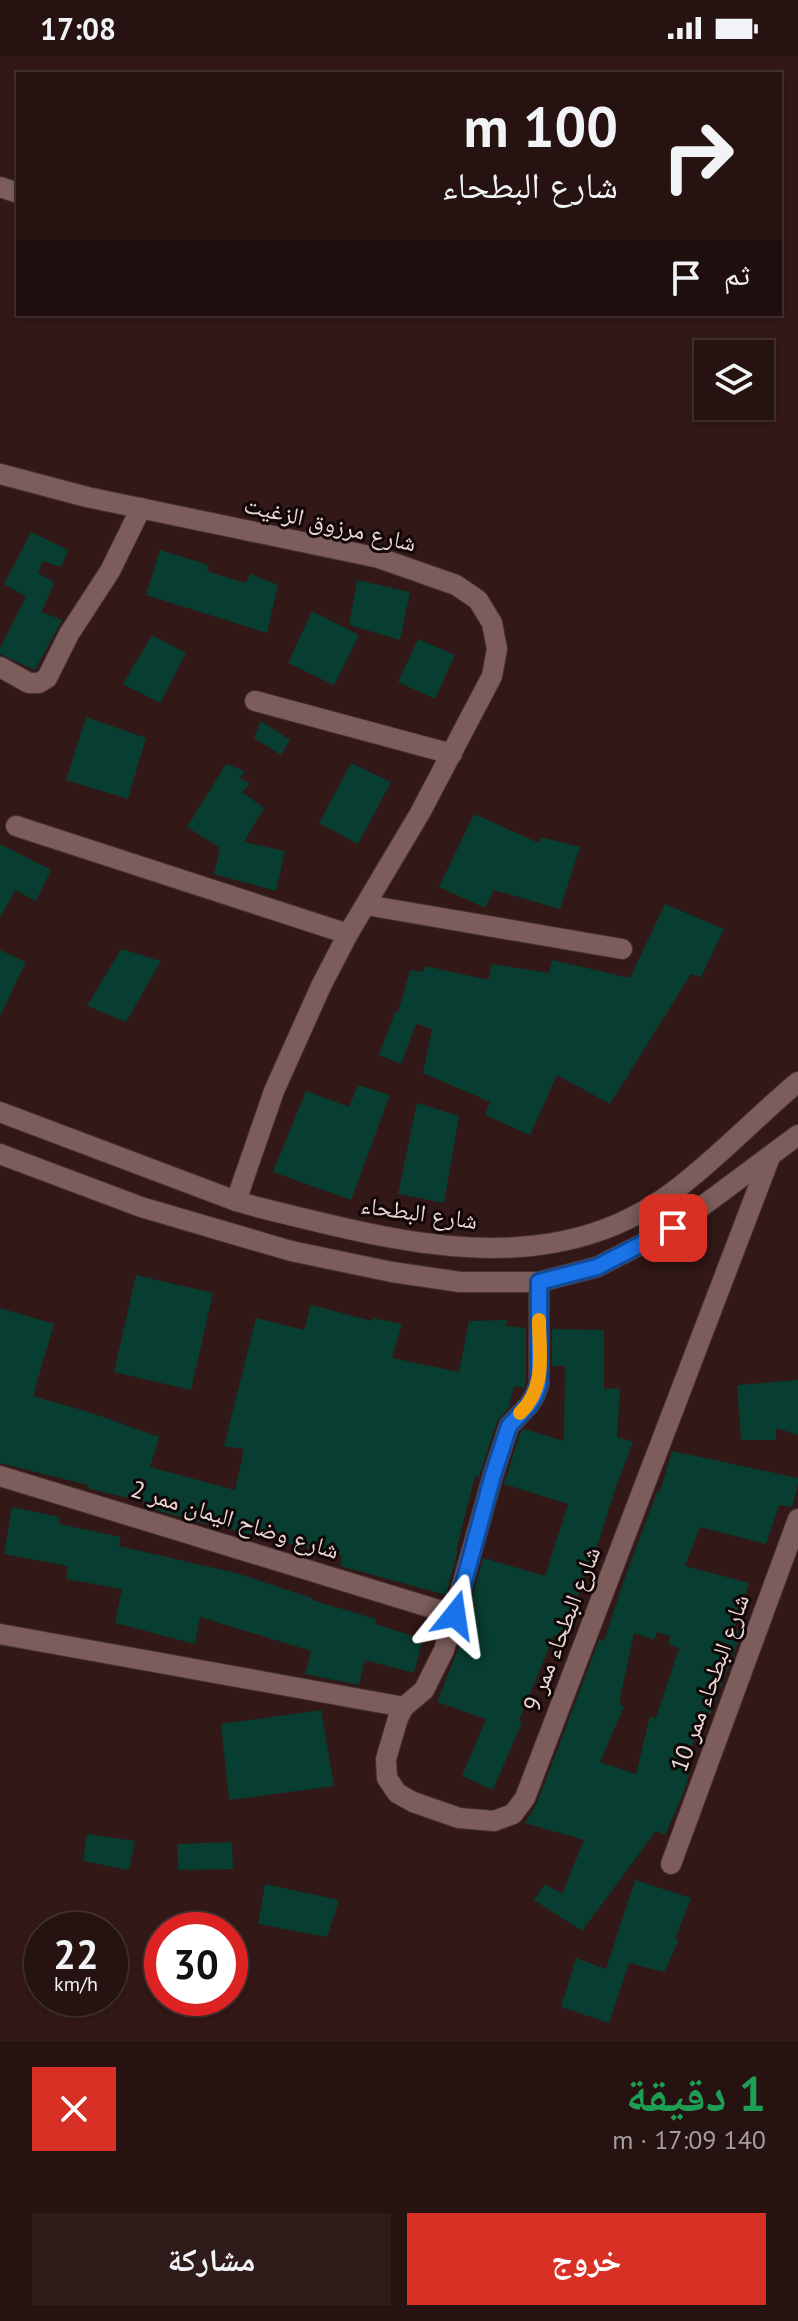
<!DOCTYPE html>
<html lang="ar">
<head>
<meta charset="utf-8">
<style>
  body { margin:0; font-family:"PT Sans","Noto Naskh Arabic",sans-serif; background:#2e1b1a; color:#f1f3f6; direction:rtl; height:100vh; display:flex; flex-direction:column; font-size:30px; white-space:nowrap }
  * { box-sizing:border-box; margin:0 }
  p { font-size:26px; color:#a49e9f }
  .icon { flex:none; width:44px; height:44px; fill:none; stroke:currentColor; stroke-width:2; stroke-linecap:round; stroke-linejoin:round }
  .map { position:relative; height:1985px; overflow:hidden; direction:ltr }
  .drawer { display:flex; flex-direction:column; background:#261211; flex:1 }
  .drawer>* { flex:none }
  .guide { position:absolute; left:16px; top:16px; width:766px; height:244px; border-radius:0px; box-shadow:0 2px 6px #0004,0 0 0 2px #423231; direction:rtl; background:#261211; color:#f1f3f6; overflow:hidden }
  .tools { position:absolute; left:694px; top:284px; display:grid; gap:16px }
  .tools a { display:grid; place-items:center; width:80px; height:80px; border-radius:0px; background:#261211; box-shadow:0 2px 6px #0004,0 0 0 2px #423231; font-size:40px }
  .speed { position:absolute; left:24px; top:1856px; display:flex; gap:16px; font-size:40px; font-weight:700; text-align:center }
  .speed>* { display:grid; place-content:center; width:104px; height:104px; border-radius:50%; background:#261211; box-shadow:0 2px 6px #0004,0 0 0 2px #423231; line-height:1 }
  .speed small { font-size:20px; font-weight:400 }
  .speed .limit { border:12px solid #d22; background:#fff; color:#111 }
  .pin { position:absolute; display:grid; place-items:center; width:68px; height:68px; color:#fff; margin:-34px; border-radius:16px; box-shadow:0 4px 12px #0006 }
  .me { position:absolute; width:88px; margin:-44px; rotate:15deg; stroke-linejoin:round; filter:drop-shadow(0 0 6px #0008) }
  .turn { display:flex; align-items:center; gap:28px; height:168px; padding:0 32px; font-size:36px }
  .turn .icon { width:104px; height:104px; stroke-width:2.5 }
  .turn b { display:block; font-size:56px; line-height:68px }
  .then { display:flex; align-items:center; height:76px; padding:0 32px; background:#0003; gap:16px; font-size:30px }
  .round { display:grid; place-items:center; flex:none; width:84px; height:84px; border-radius:0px; background:#2e1b1a }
  .headline { display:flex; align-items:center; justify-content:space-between; height:136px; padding:0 32px }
  h1 { font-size:48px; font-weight:800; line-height:60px; color:#1e9e55 }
  .cta { display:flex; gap:16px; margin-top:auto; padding:16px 32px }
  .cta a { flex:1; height:92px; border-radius:0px; background:#d93025; color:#fff; font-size:32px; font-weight:800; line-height:92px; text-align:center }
  .cta a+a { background:#2e1b1a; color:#f1f3f6 }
  .status { display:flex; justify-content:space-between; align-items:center; height:56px; padding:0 40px; background:#261211; direction:ltr }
  .status svg { height:22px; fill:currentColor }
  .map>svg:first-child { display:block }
  .building { fill:#083d32; fill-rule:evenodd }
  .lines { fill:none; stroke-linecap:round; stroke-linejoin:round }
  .street-casing { stroke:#473232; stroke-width:22 }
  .secondary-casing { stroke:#473232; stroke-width:22 }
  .street { stroke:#7c5d5b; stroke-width:20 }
  .secondary { stroke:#7c5d5b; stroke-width:20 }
  .route-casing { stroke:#114b97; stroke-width:20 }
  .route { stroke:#1a73e8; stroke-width:14 }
  .slow { stroke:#f59e0b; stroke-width:14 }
  .labels { text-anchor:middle; stroke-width:6; stroke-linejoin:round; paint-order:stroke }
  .street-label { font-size:24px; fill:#ebd8d7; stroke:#120707 }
</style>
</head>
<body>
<div class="status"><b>17:08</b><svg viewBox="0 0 49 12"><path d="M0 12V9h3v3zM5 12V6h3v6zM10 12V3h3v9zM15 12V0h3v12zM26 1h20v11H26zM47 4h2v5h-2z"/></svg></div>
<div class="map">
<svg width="798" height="1985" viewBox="0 0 798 1985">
  <rect width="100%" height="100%" fill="#321817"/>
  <g class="building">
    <path d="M31 476 68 494 61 511 43 505 38 517 54 526 42 556 62 564 35 614 0 598V592L26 541 4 528Z"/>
    <path d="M160 494 209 509 207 515 245 527 251 518 278 529 267 577 146 539Z"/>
    <path d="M357 524 410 536 400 584 349 569Z"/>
    <path d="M312 555 359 579 334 629 288 607Z"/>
    <path d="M152 579 186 597 160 647 123 628Z"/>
    <path d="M418 583 455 599 435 643 398 626Z"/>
    <path d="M86 661 146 682 128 743 66 724Z"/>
    <path d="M261 665 290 684 281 699 254 682Z"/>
    <path d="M351 707 391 726 358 788 319 767Z"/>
    <path d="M226 708 245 715 240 722 250 728 242 736 264 752 244 786 285 795 276 835 214 818 220 792 187 771Z"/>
    <path d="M474 758 539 787 541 781 580 791 560 853 494 834 485 852 439 831Z"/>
    <path d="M0 788 51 814 36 845 15 834 0 862Z"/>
    <path d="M665 848 724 873 701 921 691 918 610 1048 557 1019 530 1079 485 1059 490 1046 423 1017 432 973 416 968 401 1008 379 999 395 956H398L410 914 422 916 426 910 488 924 492 908 549 917 552 904 630 922Z"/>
    <path d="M121 893 161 905 126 966 87 950Z"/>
    <path d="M0 894 26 906 0 960Z"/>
    <path d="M358 1029 390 1039 351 1144 273 1116 306 1035 349 1051Z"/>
    <path d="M417 1047 459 1060 444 1147 398 1138Z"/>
    <path d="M136 1219 213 1237 191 1334 114 1316Z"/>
    <path d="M311 1249 372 1265 373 1262 402 1268 392 1302 459 1316 469 1265 507 1264 506 1270 526 1272V1326L524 1332 514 1330 509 1351 497 1366 479 1421 475 1420 456 1495H458L446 1539 340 1510 342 1500 203 1467 156 1454 157 1449 87 1432 88 1429 0 1407V1252L54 1268 33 1340 92 1357 159 1381 150 1411 235 1434 244 1393 224 1390 256 1262 304 1274Z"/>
    <path d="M552 1273 604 1274V1333L620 1332 617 1381 633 1386 615 1434 592 1506H590L563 1582 554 1579 519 1665 522 1666 493 1734 462 1720 486 1663 437 1646 476 1548 471 1546 483 1502 545 1520 568 1448 504 1428 520 1377 524 1373 564 1385 565 1310H552Z"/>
    <path d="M798 1324V1379L776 1372V1384H741L737 1329Z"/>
    <path d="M672 1395 798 1422V1428L792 1451 779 1449 766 1488 700 1471 685 1510 749 1527 734 1574 742 1576 709 1661 700 1658 688 1708 691 1709 685 1733 665 1779 656 1775 582 1875 534 1844 545 1828 562 1838 584 1784 525 1767 537 1747 599 1584 604 1585 624 1524 658 1434 660 1435ZM657 1576 670 1580 668 1588 679 1592 656 1662 650 1660 636 1718 600 1706 624 1650 619 1648 634 1577 654 1584Z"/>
    <path d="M12 1451 60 1461 59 1468 121 1481 119 1490 236 1517 312 1542V1544L376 1563 375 1568 423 1583 414 1617 365 1604 359 1629 305 1618 311 1595 200 1561 195 1588 115 1567 122 1533 66 1523 68 1510 4 1498Z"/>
    <path d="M321 1654 334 1730 229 1744 221 1668Z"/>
    <path d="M87 1778 135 1785 129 1814 83 1805Z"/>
    <path d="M232 1786 233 1813 178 1814 177 1788Z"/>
    <path d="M635 1824 691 1842 675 1883 679 1884 664 1916 629 1907 609 1967 561 1951 576 1902 606 1913Z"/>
    <path d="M265 1828 339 1844 327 1881 258 1868Z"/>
  </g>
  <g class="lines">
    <g class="street-casing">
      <g id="street">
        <path d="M0 131 18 137"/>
        <path d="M0 418 87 441 379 502 456 529 478 544 492 567 497 593 492 620 420 757 348 878 321 930 274 1035 236 1145"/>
        <path d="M0 611 29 627H39L47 622 69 578 110 515 141 452"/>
        <path d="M255 645 452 698"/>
        <path d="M16 770 348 878"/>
        <path d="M366 849 622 893"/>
        <path d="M539 1226V1328L535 1339 529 1349 509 1370 493 1419 444 1594 424 1634 404 1651 398 1662 386 1703 387 1722 397 1737 413 1746 459 1762 494 1765 513 1758 525 1742 770 1101"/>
        <path d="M0 1420 455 1559"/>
        <path d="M0 1578 404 1651"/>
        <path d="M671 1808 798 1463"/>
      </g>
    </g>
    <g class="secondary-casing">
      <g id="secondary">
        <path d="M0 1056 236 1145 257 1151C396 1185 548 1230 674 1135 718 1102 756 1061 798 1026"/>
        <path d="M0 1098 141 1151 291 1195 392 1216 460 1226H539L597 1211 673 1172 798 1079"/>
      </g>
    </g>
    <use href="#street" class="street"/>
    <use href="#secondary" class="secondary"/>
  </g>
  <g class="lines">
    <g class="route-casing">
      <path id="route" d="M455 1559 493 1419 509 1370 529 1349 535 1339 539 1328V1226L597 1211 673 1172"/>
    </g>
    <use href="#route" class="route"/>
    <path class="slow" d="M520 1357C547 1331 539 1298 539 1264"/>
  </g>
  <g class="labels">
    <g class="street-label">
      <text transform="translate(330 468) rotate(13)" y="8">شارع مرزوق الزغيت</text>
      <text transform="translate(419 1157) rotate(8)" y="8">شارع البطحاء</text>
      <text transform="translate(235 1464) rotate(17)" y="8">شارع وضاح اليمان ممر 2</text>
      <text transform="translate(562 1573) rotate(-69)" y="8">شارع البطحاء ممر 9</text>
      <text transform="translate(710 1627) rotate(-70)" y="8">شارع البطحاء ممر 10</text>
    </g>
  </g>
</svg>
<div class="tools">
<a><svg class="icon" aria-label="layers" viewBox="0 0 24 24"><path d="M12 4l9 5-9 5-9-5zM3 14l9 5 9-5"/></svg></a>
</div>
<div class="speed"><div>22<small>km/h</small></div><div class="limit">30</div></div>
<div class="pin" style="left:673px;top:1172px;background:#d93025"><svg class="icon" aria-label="arrive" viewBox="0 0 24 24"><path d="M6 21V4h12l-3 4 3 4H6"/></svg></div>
<svg class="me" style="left:455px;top:1559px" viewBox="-20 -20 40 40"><path d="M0-17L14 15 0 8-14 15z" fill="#1a73e8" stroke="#fff" stroke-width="4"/></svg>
<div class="guide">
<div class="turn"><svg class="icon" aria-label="right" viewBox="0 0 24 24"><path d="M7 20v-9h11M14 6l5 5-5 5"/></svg><div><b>100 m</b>شارع البطحاء</div></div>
<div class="then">ثم<svg class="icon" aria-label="arrive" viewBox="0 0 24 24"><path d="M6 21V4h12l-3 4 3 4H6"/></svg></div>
</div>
</div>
<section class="drawer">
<div class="headline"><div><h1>1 دقيقة</h1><p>140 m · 17:09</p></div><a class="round" style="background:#d93025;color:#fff"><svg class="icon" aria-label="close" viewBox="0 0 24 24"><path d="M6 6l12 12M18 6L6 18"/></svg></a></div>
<div class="cta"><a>خروج</a><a>مشاركة</a></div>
</section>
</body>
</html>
